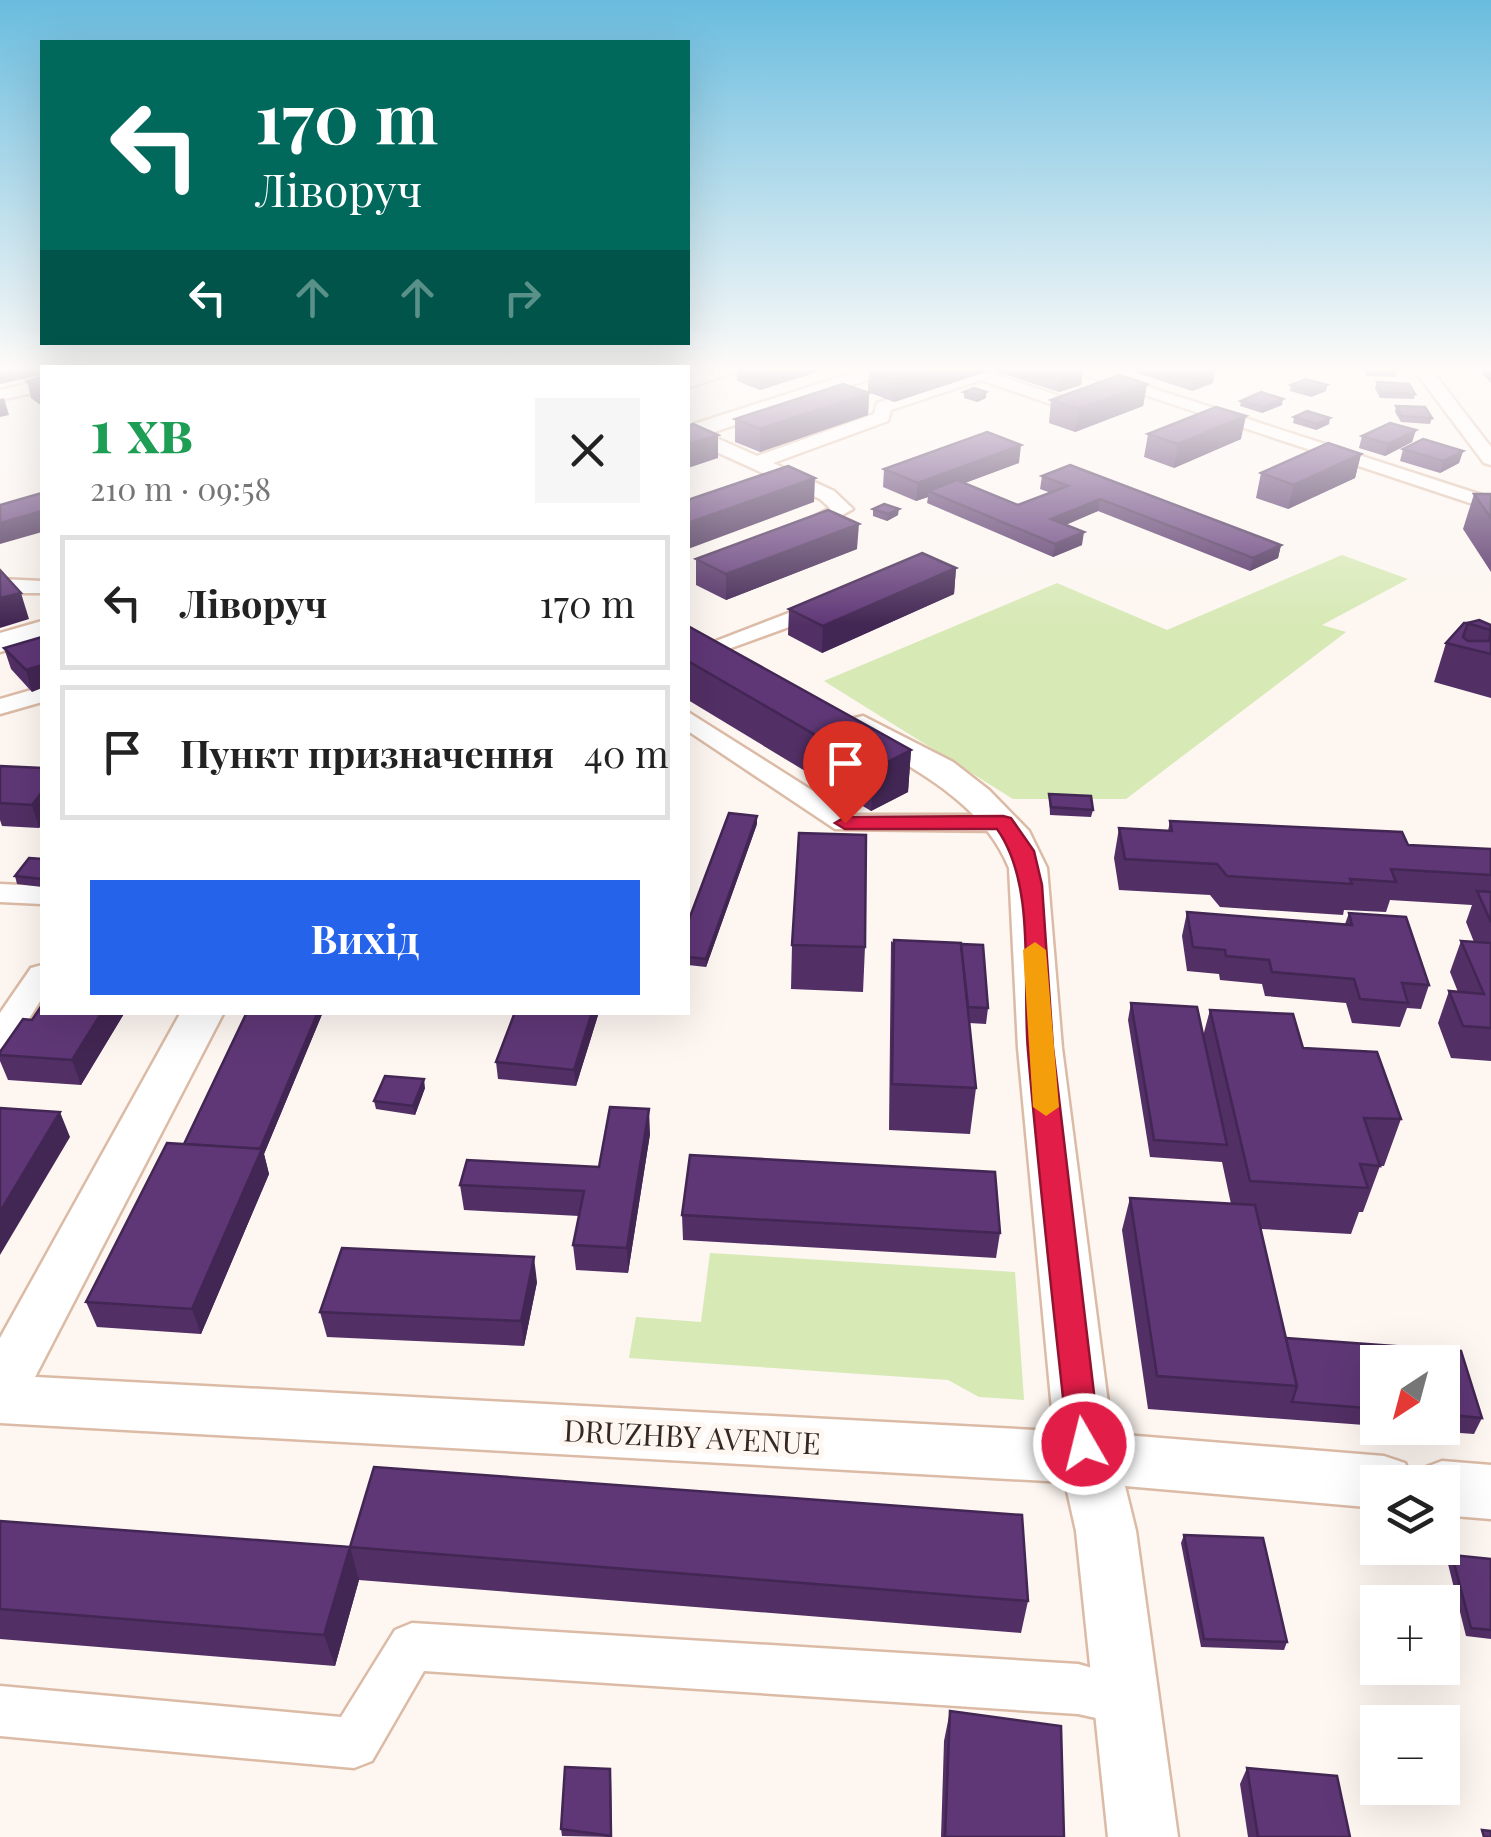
<!DOCTYPE html>
<html lang="uk">
<head>
<meta charset="utf-8">
<style>
  body { margin:0; font-family:"Playfair Display",serif; background:#f6f6f6; color:#222; height:100vh; display:flex; flex-direction:column; font-size:38px; white-space:nowrap }
  * { box-sizing:border-box; margin:0 }
  p { font-size:32px; color:#767676 }
  .icon { flex:none; width:55px; height:55px; fill:none; stroke:currentColor; stroke-width:2; stroke-linecap:round; stroke-linejoin:round }
  .map { position:relative; flex:1; overflow:hidden }
  .side { position:absolute; left:40px; top:365px; width:650px; height:650px; display:flex; flex-direction:column; background:#fff; border-radius:0px; box-shadow:0 10px 40px #0002 }
  .side>* { flex:none }
  .top-card { position:absolute; left:40px; top:40px; width:650px; height:305px; border-radius:0px; box-shadow:0 10px 40px #0002; background:#00695c; color:#fff; overflow:hidden }
  .needle { width:65px; rotate:216deg }
  .buttons { position:absolute; left:1360px; top:1345px; display:grid; gap:20px }
  .buttons a { display:grid; place-items:center; width:100px; height:100px; border-radius:0px; background:#fff; box-shadow:0 10px 40px #0002; font-size:50px }
  .pin { position:absolute; display:grid; place-items:center; width:85px; height:85px; color:#fff; margin:-102px -42px; border-radius:50% 50% 50% 0; rotate:-45deg; box-shadow:0 0 10px #0007 }
  .pin .icon { rotate:45deg }
  .me { position:absolute; width:110px; margin:-55px; rotate:352deg; stroke-linejoin:round; filter:drop-shadow(0 0 8px #0008) }
  .turn { display:flex; align-items:center; gap:35px; height:210px; padding:0 50px; font-size:45px }
  .turn .icon { width:130px; height:130px; stroke-width:2.5 }
  .turn b { display:block; font-size:70px; line-height:85px }
  .lanes { display:flex; align-items:center; height:95px; padding:0 50px; background:#0003; justify-content:center; gap:50px; direction:ltr }
  .lanes .off { opacity:.35 }
  .round { display:grid; place-items:center; flex:none; width:105px; height:105px; border-radius:0px; background:#f6f6f6 }
  .summary { display:flex; align-items:center; justify-content:space-between; height:170px; padding:0 50px }
  h1 { font-size:60px; font-weight:700; line-height:75px; color:#1e9e55 }
  .primary-button { display:flex; gap:20px; margin-top:auto; padding:20px 50px }
  .primary-button a { flex:1; height:115px; border-radius:0px; background:#2563eb; color:#fff; font-size:40px; font-weight:700; line-height:115px; text-align:center }
  ul { padding:0; list-style:none }
  li { display:flex; align-items:center; gap:30px; height:135px; margin:0 20px 15px; padding:0 30px; border:5px solid #e0e0e0; border-radius:0px }
  li div { flex:1 }
  li b { display:block; font-size:38px }
  li em { font-style:normal }
  .map>svg:first-child { display:block }
  .green { fill:#d7e9b5 }
  .lines { fill:none; stroke-linecap:round; stroke-linejoin:round }
  .street-casing { stroke:#dcbba6; stroke-width:5 }
  .secondary-casing { stroke:#dcbba6; stroke-width:5 }
  .street { fill:#fff; fill-rule:evenodd }
  .secondary { fill:#fff; fill-rule:evenodd }
  .wall { fill:#522f65 }
  .shaded-wall { fill:#422653 }
  .building { fill:#5f3776; stroke:#422653; stroke-width:2.5 }
  .route { fill:#e11d48; stroke:#92132f; stroke-width:2.5 }
  .slow { fill:#f59e0b }
  .labels { text-anchor:middle; stroke-width:10; stroke-linejoin:round; paint-order:stroke }
  .near-street-label { font-size:30px; fill:#352820; stroke:#fdf6f1 }
</style>
</head>
<body>
<div class="map">
<svg width="1491" height="1837" viewBox="0 0 1491 1837">
  <rect width="100%" height="100%" fill="#fdf6f1"/>
  <g class="green">
    <path d="M1342 555 1408 579 1322 625 1346 632 1126 799H1013L824 681 1057 583 1167 630Z"/>
    <path d="M710 1253 1015 1272 1024 1400 979 1397 948 1380 629 1358 636 1317 701 1322Z"/>
  </g>
  <g class="lines">
    <g class="street-casing">
      <g id="street">
        <path d="M117 367H134L117 368Z"/>
        <rect x="419" y="367" width="16" height="1"/>
        <path d="M722 367H748L688 388V378Z"/>
        <path d="M1061 367H1087L1491 498V510Z"/>
        <path d="M1412 367H1429L1491 447V465L1484 463Z"/>
        <path d="M981 370 1065 398 1088 392 1097 397 1065 409 981 380 891 410 888 421 773 463 834 491 853 509 803 537 793 531 796 527 830 508 820 499 688 439V428L696 429 757 456 874 414 877 403Z"/>
        <path d="M42 381V391L0 400V390Z"/>
        <path d="M0 579 42 581V593H0Z"/>
        <path d="M825 599 833 601V611L723 651 715 653 703 646Z"/>
        <path d="M42 687V702L0 714V699Z"/>
        <path d="M688 712 851 815H1003L1017 823 1003 831 835 829 688 731Z"/>
        <path d="M0 884 42 886V904L0 902Z"/>
        <path d="M42 965V998L12 1046 0 1049V1013L31 968Z"/>
        <path d="M412 1623 1078 1664 1145 1683 1153 1700 1145 1717 1128 1725 1078 1714 424 1671 372 1761 354 1768 0 1736V1686L341 1717 395 1630Z"/>
      </g>
    </g>
    <g class="secondary-casing">
      <g id="secondary">
        <path d="M87 367V368H65V367Z"/>
        <path d="M871 367H905L688 441V426Z"/>
        <path d="M42 621V640L0 652V633Z"/>
        <path d="M863 716 953 762 989 790 1029 831 1047 868 1062 1048 1112 1434 1384 1456 1405 1463 1413 1482H1378V1508L1125 1486 1136 1531 1178 1837H1108L1076 1531 1065 1482 0 1423V1338L181 1012H224L35 1377 1054 1431 1018 1048 1009 868C982 801 911 767 851 733L846 726 851 719Z"/>
        <path d="M1442 1461 1491 1465V1519L1442 1515V1482H1415L1421 1469Z"/>
      </g>
    </g>
    <use href="#street" class="street"/>
    <use href="#secondary" class="secondary"/>
  </g>
  <g class="wall">
    <path d="M737 367H833L760 390 737 381Z"/>
    <path d="M879 367H1083L1081 385 1059 392 992 370 894 402 868 392 869 370Z"/>
    <path d="M1119 367H1202L1215 371 1213 383 1192 391Z"/>
    <path d="M1363 367H1394L1397 371 1395 377 1367 376Z"/>
    <path d="M1482 367H1491V383L1481 372Z"/>
    <path d="M42 377V406L31 398 27 381Z"/>
    <path d="M1377 382 1415 394 1414 399 1380 398 1375 388Z"/>
    <path d="M1147 384 1143 406 1075 432 1049 423 1051 400Z"/>
    <path d="M1291 385H1327L1326 391 1311 397 1290 391Z"/>
    <path d="M964 392 986 398 977 402 964 398Z"/>
    <path d="M869 393 868 415 760 452 735 442V419Z"/>
    <path d="M1241 401 1282 405 1262 413 1240 406Z"/>
    <path d="M1396 406 1432 418 1430 424 1401 422 1395 412Z"/>
    <path d="M1294 417 1329 424 1316 430 1293 423Z"/>
    <path d="M1416 430 1412 442 1385 456 1359 448 1362 436Z"/>
    <path d="M1148 434 1241 439 1174 468 1144 457Z"/>
    <path d="M1403 449 1463 451 1459 463 1440 473 1400 461Z"/>
    <path d="M1361 454 1355 478 1288 509 1256 498 1261 473Z"/>
    <path d="M1019 463 964 483 1018 505 1051 493 1040 489 1042 476 1281 545 1278 558 1250 571 1098 511 1066 525 1082 545 1053 557 927 503 928 497 916 501 883 487 884 469Z"/>
    <path d="M1474 494H1491V572L1463 529Z"/>
    <path d="M873 509 898 515 887 521 873 516Z"/>
    <path d="M857 549 726 600 696 585V559Z"/>
    <path d="M956 568 954 594 822 653 788 635 789 609Z"/>
    <path d="M1464 623 1491 625V698L1434 682 1446 643Z"/>
    <path d="M688 626 911 750 908 792 871 811 688 700Z"/>
    <path d="M42 637 32 692 11 669 4 648Z"/>
    <path d="M0 766 42 768V824L39 828 2 826 0 820Z"/>
    <path d="M1049 794 1093 810 1091 817 1050 815Z"/>
    <path d="M1170 821 1408 845 1491 849V1061L1451 1058 1438 1023 1449 991 1458 992 1450 972 1461 941 1474 942 1466 922 1472 905 1390 900 1386 912 1344 910 1343 915 1220 907 1210 895 1119 890 1114 858 1119 828 1168 831Z"/>
    <path d="M757 824 706 967 688 965V922Z"/>
    <path d="M42 859V887L17 884 15 876Z"/>
    <path d="M1187 912 1345 924 1349 913 1429 985 1421 1009 1407 1008 1400 1027 1352 1023 1346 1003 1265 996 1262 984 1220 980 1219 974 1187 971 1182 936Z"/>
    <path d="M891 941 988 1008 986 1024 969 1023 976 1088 970 1134 889 1130Z"/>
    <path d="M792 945 865 947 863 992 791 989Z"/>
    <path d="M1131 1003 1197 1007 1203 1036 1210 1010 1293 1014 1303 1048 1377 1052 1401 1119 1384 1166H1380L1363 1212H1359L1351 1234 1261 1229 1286 1338 1461 1351 1482 1418 1474 1434 1392 1428H1442V1362H1378V1426L1148 1409 1122 1230 1130 1198 1231 1204 1222 1162 1150 1157 1128 1020Z"/>
    <path d="M125 1012 81 1085 8 1080 0 1061V1052L32 1020Z"/>
    <path d="M247 1012H323L264 1154 269 1174 201 1334 97 1327 86 1302 184 1144Z"/>
    <path d="M599 1012 576 1086 498 1079 496 1062Z"/>
    <path d="M425 1088 415 1115 376 1109 374 1101Z"/>
    <path d="M650 1134 628 1273 576 1270 573 1245 579 1216 464 1210 460 1185 599 1167Z"/>
    <path d="M682 1215 1000 1233 996 1258 683 1240Z"/>
    <path d="M537 1282 524 1346 327 1337 320 1312Z"/>
    <path d="M0 1521 350 1547 1028 1601 1021 1633 359 1580 335 1666 0 1639Z"/>
    <path d="M1184 1535 1287 1642 1284 1650 1201 1647 1181 1543Z"/>
    <path d="M1452 1555 1491 1559V1639L1466 1636 1448 1564Z"/>
    <path d="M950 1711 1064 1837H941L944 1741Z"/>
    <path d="M1247 1768 1350 1837H1248L1240 1784Z"/>
    <path d="M611 1777 612 1837 562 1836 561 1829Z"/>
  </g>
  <g class="shaded-wall">
    <path d="M0 367H41L42 375 0 384Z"/>
    <path d="M764 367H833L760 390 761 369Z"/>
    <path d="M934 367H993L992 370 894 402 895 380Z"/>
    <path d="M1071 367H1083L1081 385 1059 392 1061 370Z"/>
    <path d="M1215 371 1213 383 1192 391 1194 379Z"/>
    <path d="M1147 384 1143 406 1075 432 1079 409Z"/>
    <path d="M1327 385 1326 391 1311 397 1312 392Z"/>
    <path d="M986 392V398L977 402 978 396Z"/>
    <path d="M869 393 868 415 760 452V429Z"/>
    <path d="M4 398 9 415 0 417V399Z"/>
    <path d="M1283 399 1282 405 1262 413 1263 407Z"/>
    <path d="M1246 416 1241 439 1174 468 1178 444Z"/>
    <path d="M1330 418 1329 424 1316 430 1317 424Z"/>
    <path d="M1416 430 1412 442 1385 456 1388 444Z"/>
    <path d="M718 435V458L688 468V444Z"/>
    <path d="M1021 445 1019 463 936 494 928 491V497L916 501 918 483Z"/>
    <path d="M1463 451 1459 463 1440 473 1443 461Z"/>
    <path d="M1361 454 1355 478 1288 509 1294 485Z"/>
    <path d="M815 478 814 502 688 549V523Z"/>
    <path d="M1100 499 1098 511 1049 531 1051 519Z"/>
    <path d="M899 509 898 515 887 521 888 514Z"/>
    <path d="M42 511V532L0 544V523Z"/>
    <path d="M859 524 857 549 726 600V574Z"/>
    <path d="M1084 532 1082 545 1053 557 1055 544Z"/>
    <path d="M1281 545 1278 558 1250 571 1253 558Z"/>
    <path d="M956 568 954 594 822 653 823 626Z"/>
    <path d="M21 593 29 619 0 628V598Z"/>
    <path d="M42 665V688L32 692 26 670Z"/>
    <path d="M911 750 908 792 871 811 874 769Z"/>
    <path d="M42 792V824L39 828 32 805Z"/>
    <path d="M757 816V824L706 967V959Z"/>
    <path d="M102 1012H125L81 1085 72 1060Z"/>
    <path d="M318 1012H323L264 1154 269 1174 201 1334 192 1309Z"/>
    <path d="M592 1012H599L576 1086 574 1070Z"/>
    <path d="M424 1079 425 1088 415 1115 413 1106Z"/>
    <path d="M649 1109 650 1134 628 1273 627 1248Z"/>
    <path d="M60 1112 70 1137 0 1255V1212Z"/>
    <path d="M534 1257 537 1282 524 1346 521 1321Z"/>
    <path d="M350 1547 359 1580 335 1666 324 1635Z"/>
  </g>
  <g class="building">
    <path d="M879 367H934L895 380 869 370Z"/>
    <path d="M1156 367H1202L1215 371 1194 379Z"/>
    <path d="M1368 367H1394L1397 371 1369 370Z"/>
    <path d="M1120 375 1147 384 1079 409 1051 400Z"/>
    <path d="M42 377V392L27 381Z"/>
    <path d="M1306 379 1327 385 1312 392 1291 385Z"/>
    <path d="M1377 382 1409 384 1415 394 1382 392Z"/>
    <path d="M843 384 869 393 760 429 735 419Z"/>
    <path d="M974 388 986 392 978 396 964 392Z"/>
    <path d="M1261 392 1283 399 1263 407 1241 401Z"/>
    <path d="M1396 406 1425 407 1432 418 1402 416Z"/>
    <path d="M1216 407 1246 416 1178 444 1148 434Z"/>
    <path d="M1307 411 1330 418 1317 424 1294 417Z"/>
    <path d="M1390 423 1416 430 1388 444 1362 436Z"/>
    <path d="M693 424 718 435 688 444V426Z"/>
    <path d="M987 432 1021 445 918 483 884 469Z"/>
    <path d="M1423 439 1463 451 1443 461 1403 449Z"/>
    <path d="M1328 443 1361 454 1294 485 1261 473Z"/>
    <path d="M1070 465 1281 545 1253 558 1100 499 1051 519 1084 532 1055 544 928 491 957 480 1018 505 1068 486 1042 476Z"/>
    <path d="M788 466 815 478 688 523V500Z"/>
    <path d="M42 493V511L0 523V505Z"/>
    <path d="M1474 494H1491V518Z"/>
    <path d="M884 504 899 509 888 514 873 509Z"/>
    <path d="M828 510 859 524 726 574 696 559Z"/>
    <path d="M922 553 956 568 823 626 789 609Z"/>
    <path d="M0 570 21 593 0 598Z"/>
    <path d="M1479 620 1491 625 1490 630 1467 623Z"/>
    <path d="M1464 623H1468L1463 637 1468 641H1489L1491 631V654L1446 643Z"/>
    <path d="M688 626 911 750 874 769 688 661Z"/>
    <path d="M42 637V665L26 670 4 648Z"/>
    <path d="M0 766 42 768V792L32 805 0 803Z"/>
    <path d="M1049 794 1091 796 1093 810 1051 807Z"/>
    <path d="M729 813 757 816 706 959 688 957V922Z"/>
    <path d="M1170 821 1402 832 1408 845 1491 849V875L1391 869 1396 882 1350 879 1352 884 1227 876 1217 864 1125 859 1119 828 1172 831Z"/>
    <path d="M799 833 866 835 865 947 792 945Z"/>
    <path d="M29 858 42 859V879L15 876Z"/>
    <path d="M1477 891 1491 892V922Z"/>
    <path d="M1187 912 1352 925 1349 913 1406 917 1429 985 1402 983 1408 1003 1360 999 1354 979 1272 972 1269 960 1226 956 1225 950 1193 947Z"/>
    <path d="M894 940 961 943 976 1088 892 1084Z"/>
    <path d="M1461 941 1491 943V1028L1463 1026 1449 991 1484 994Z"/>
    <path d="M961 944 983 945 988 1008 968 1007Z"/>
    <path d="M1131 1003 1197 1007 1227 1145 1154 1140Z"/>
    <path d="M42 1005V1012H102L72 1060 0 1055V1052L23 1019 32 1020Z"/>
    <path d="M1210 1010 1293 1014 1303 1048 1377 1052 1401 1119 1364 1118 1380 1166 1360 1164 1368 1188 1250 1181Z"/>
    <path d="M247 1012H318L260 1149 184 1144Z"/>
    <path d="M515 1012H592L574 1070 496 1062Z"/>
    <path d="M385 1076 424 1079 413 1106 374 1101Z"/>
    <path d="M610 1107 649 1109 627 1248 573 1245 584 1191 460 1185 467 1160 599 1167Z"/>
    <path d="M0 1108 60 1112 0 1212Z"/>
    <path d="M167 1143 262 1149 192 1309 86 1302Z"/>
    <path d="M690 1155 995 1172 1000 1233 682 1215Z"/>
    <path d="M1130 1198 1255 1205 1297 1386 1157 1376Z"/>
    <path d="M342 1248 534 1257 521 1321 320 1312Z"/>
    <path d="M1286 1338 1461 1351 1482 1418 1442 1414V1362H1378V1409L1292 1402 1297 1386Z"/>
    <path d="M374 1467 1022 1515 1028 1601 350 1547 324 1635 0 1609V1521L350 1547Z"/>
    <path d="M1184 1535 1263 1538 1287 1642 1204 1639Z"/>
    <path d="M1452 1555 1491 1559V1630L1471 1628Z"/>
    <path d="M950 1711 1061 1726 1064 1837H945Z"/>
    <path d="M565 1767 610 1769 611 1836 561 1829Z"/>
    <path d="M1247 1768 1337 1776 1350 1837H1258Z"/>
    <path d="M1482 1830 1491 1831V1837H1484Z"/>
  </g>
  <linearGradient id="sky" x2="0" y2="1"><stop stop-color="#69bcde"/><stop offset="0.59" stop-color="#fefbf9"/><stop offset="1" stop-color="#fefbf9" stop-opacity="0"/></linearGradient>
  <rect width="1491" height="625" fill="url(#sky)"/>
  <path class="route" d="M1003 816 1011 818 1034 851 1042 885 1053 1048 1100 1444 1096 1454 1084 1458 1072 1454 1068 1444C1054 1313 1039 1182 1028 1051 1022 983 1037 885 997 829H845L835 823 845 817Z"/>
  <path class="slow" d="M1035 942 1046 950 1059 1107 1046 1116 1033 1107 1023 950Z"/>
  <g class="labels">
    <g class="near-street-label">
      <text transform="translate(692 1438) rotate(3)" y="10">DRUZHBY AVENUE</text>
    </g>
  </g>
</svg>
<div class="buttons">
<a><svg class="needle" viewBox="-14 -14 28 28"><path d="M0-13l5 13h-10z" fill="#e53935"/><path d="M0 13l5-13h-10z" fill="#767676"/></svg></a>
<a><svg class="icon" aria-label="layers" viewBox="0 0 24 24"><path d="M12 4l9 5-9 5-9-5zM3 14l9 5 9-5"/></svg></a>
<a>+</a>
<a>−</a>
</div>
<div class="pin" style="left:845px;top:823px;background:#d93025"><svg class="icon" aria-label="arrive" viewBox="0 0 24 24"><path d="M6 21V4h12l-3 4 3 4H6"/></svg></div>
<svg class="me" style="left:1084px;top:1444px" viewBox="-20 -20 40 40"><circle r="17" fill="#e11d48" stroke="#fff" stroke-width="3"/><path d="M0-11L8 9 0 5-8 9z" fill="#fff"/></svg>
<div class="top-card">
<div class="turn"><svg class="icon" aria-label="left" viewBox="0 0 24 24"><path d="M17 20v-9H6M10 6l-5 5 5 5"/></svg><div><b>170 m</b>Ліворуч</div></div>
<div class="lanes"><svg class="icon" aria-label="left" viewBox="0 0 24 24"><path d="M17 20v-9H6M10 6l-5 5 5 5"/></svg><svg class="icon off" aria-label="ahead" viewBox="0 0 24 24"><path d="M12 20V5M6 11l6-6 6 6"/></svg><svg class="icon off" aria-label="ahead" viewBox="0 0 24 24"><path d="M12 20V5M6 11l6-6 6 6"/></svg><svg class="icon off" aria-label="right" viewBox="0 0 24 24"><path d="M7 20v-9h11M14 6l5 5-5 5"/></svg></div>
</div>
<section class="side">
<div class="summary"><div><h1>1 хв</h1><p>210 m · 09:58</p></div><a class="round"><svg class="icon" aria-label="close" viewBox="0 0 24 24"><path d="M6 6l12 12M18 6L6 18"/></svg></a></div>
<ul>
<li><svg class="icon" aria-label="left" viewBox="0 0 24 24"><path d="M17 20v-9H6M10 6l-5 5 5 5"/></svg><div><b>Ліворуч</b></div><em>170 m</em></li>
<li><svg class="icon" aria-label="arrive" viewBox="0 0 24 24"><path d="M6 21V4h12l-3 4 3 4H6"/></svg><div><b>Пункт призначення</b></div><em>40 m</em></li>
</ul>
<div class="primary-button"><a>Вихід</a></div>
</section>
</div>
</body>
</html>
